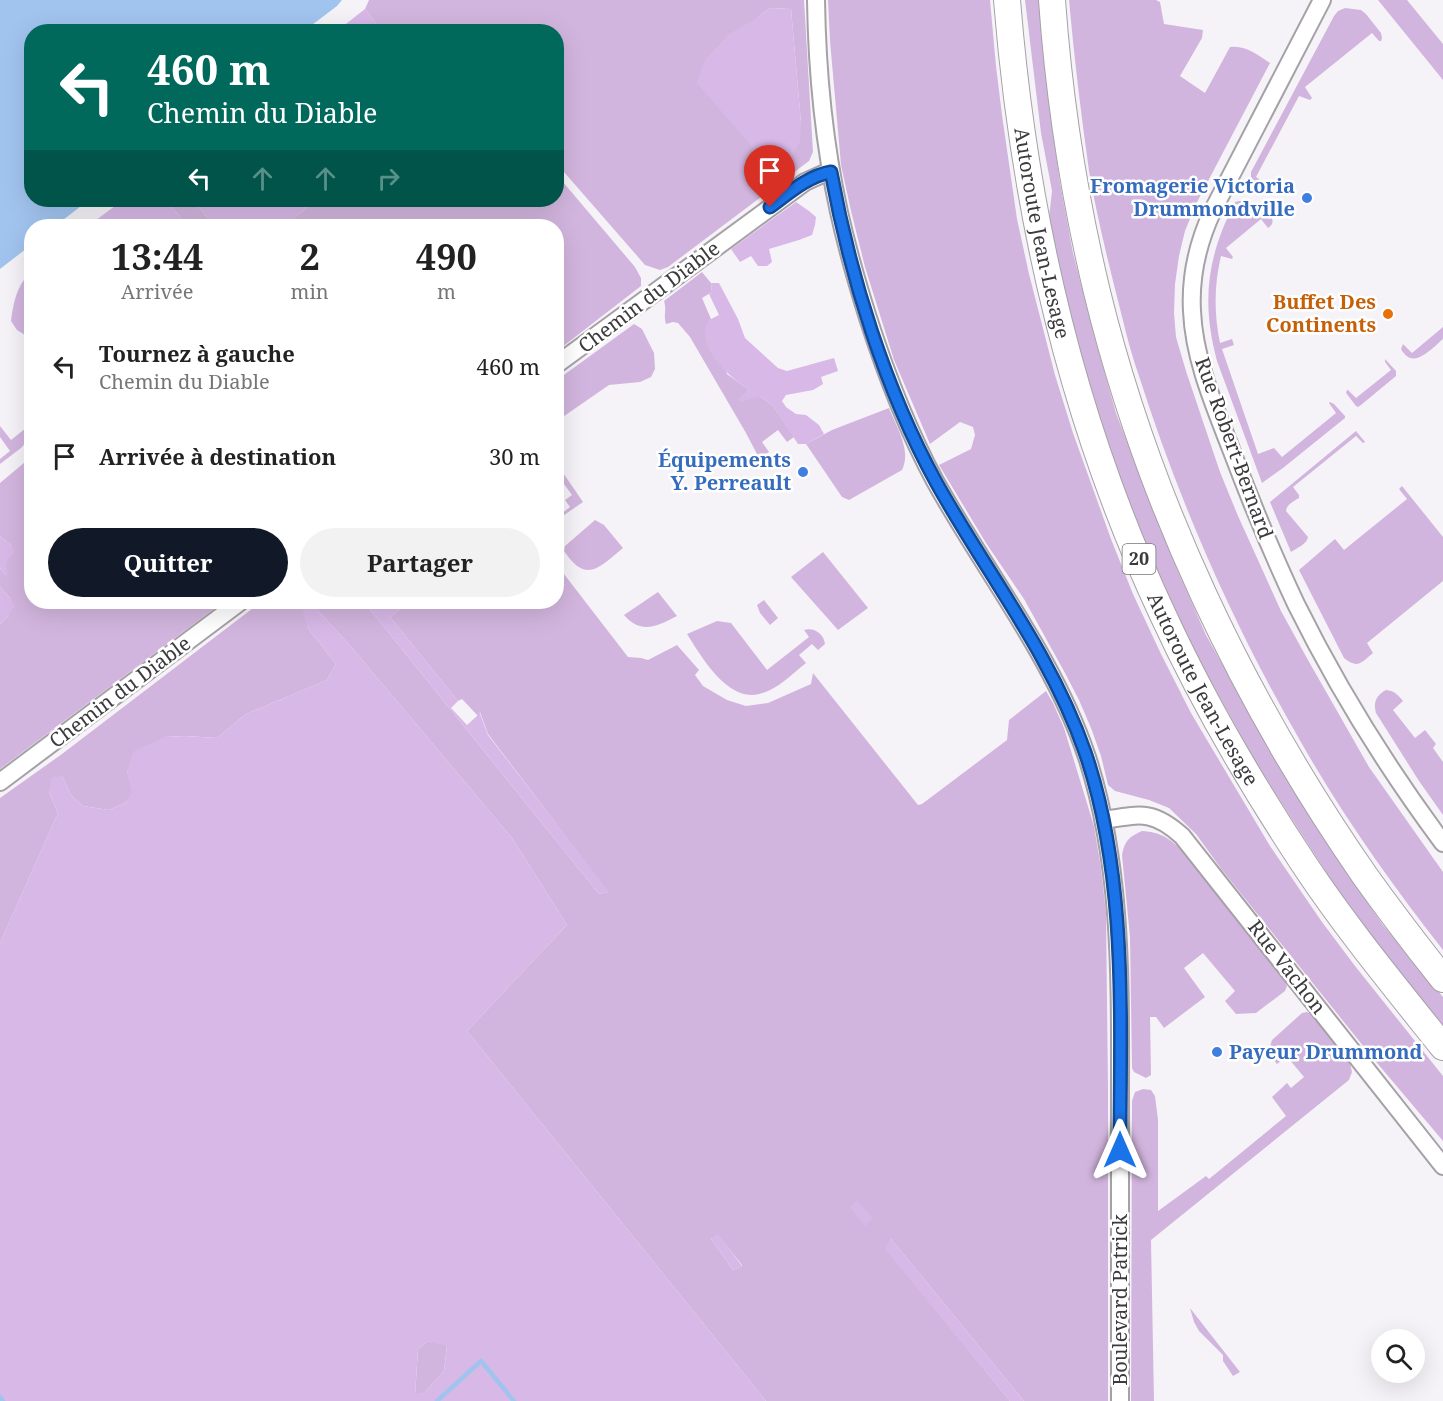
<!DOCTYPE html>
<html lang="fr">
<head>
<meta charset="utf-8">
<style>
  body { margin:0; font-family:"Noto Serif",serif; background:#f2f2f2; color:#222; height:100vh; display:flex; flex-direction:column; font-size:22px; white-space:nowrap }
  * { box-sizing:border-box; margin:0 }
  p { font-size:20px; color:#767676 }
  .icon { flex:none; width:33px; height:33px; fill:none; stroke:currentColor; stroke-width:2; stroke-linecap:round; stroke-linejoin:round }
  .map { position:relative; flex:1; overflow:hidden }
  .details { position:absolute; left:24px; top:219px; width:540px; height:390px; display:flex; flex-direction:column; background:#fff; border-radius:24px; box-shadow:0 6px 24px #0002 }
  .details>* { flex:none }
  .guide { position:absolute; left:24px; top:24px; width:540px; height:183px; border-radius:24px; box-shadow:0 6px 24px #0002; background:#00695c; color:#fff; overflow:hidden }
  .fabs { position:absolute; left:1371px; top:1329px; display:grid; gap:12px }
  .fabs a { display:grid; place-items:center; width:54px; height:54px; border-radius:50%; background:#fff; box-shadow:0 6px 24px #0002; font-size:30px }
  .pin { position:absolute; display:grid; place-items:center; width:51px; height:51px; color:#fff; margin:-62px -26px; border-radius:50% 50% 50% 0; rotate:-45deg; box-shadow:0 0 6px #0007 }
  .pin .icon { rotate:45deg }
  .me { position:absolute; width:66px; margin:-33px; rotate:0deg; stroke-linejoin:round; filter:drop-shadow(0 0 4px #0008) }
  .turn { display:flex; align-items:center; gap:21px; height:126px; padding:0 24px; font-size:27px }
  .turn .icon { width:78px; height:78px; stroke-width:2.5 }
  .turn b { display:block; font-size:42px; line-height:51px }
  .lanes { display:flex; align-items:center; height:57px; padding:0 24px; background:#0003; justify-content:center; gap:30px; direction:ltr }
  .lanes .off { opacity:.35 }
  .eta { display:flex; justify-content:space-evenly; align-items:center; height:102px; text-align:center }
  .eta b { font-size:36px; font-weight:700; line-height:42px }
  .button { display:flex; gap:12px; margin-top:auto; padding:12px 24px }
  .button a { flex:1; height:69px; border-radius:36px; background:#111827; color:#fff; font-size:24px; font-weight:700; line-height:69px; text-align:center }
  .button a+a { background:#f2f2f2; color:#222 }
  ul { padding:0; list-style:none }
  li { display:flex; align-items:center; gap:18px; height:90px; padding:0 24px }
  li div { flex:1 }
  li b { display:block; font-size:22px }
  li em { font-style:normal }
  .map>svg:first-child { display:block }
  .green { fill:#d2b5de; fill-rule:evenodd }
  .forest { fill:#d8b8e7; fill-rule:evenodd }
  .water { fill:#a1c4ef }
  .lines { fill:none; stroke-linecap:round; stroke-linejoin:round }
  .stream { stroke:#a1c4ef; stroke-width:4.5 }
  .minor-casing { stroke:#a5a1a6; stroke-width:20 }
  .highway-casing { stroke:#a5a1a6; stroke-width:28 }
  .minor { stroke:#fff; stroke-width:16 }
  .highway { stroke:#fff; stroke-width:26 }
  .route-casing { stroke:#114b97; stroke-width:15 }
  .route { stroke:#1a73e8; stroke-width:10 }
  .shop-dot { fill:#3f7fe0; stroke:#fff; stroke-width:2 }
  .food-dot { fill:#e8710a; stroke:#fff; stroke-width:2 }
  .labels { text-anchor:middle; stroke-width:5; stroke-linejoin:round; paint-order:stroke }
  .shield { fill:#fff; stroke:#767576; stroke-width:1.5 }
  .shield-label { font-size:18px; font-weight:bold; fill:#3b3a3c }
  .shop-label { font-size:20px; font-weight:bold; fill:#366cbe; stroke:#fff; text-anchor:end }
  .street-label { font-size:20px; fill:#3b3a3c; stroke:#fff }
  .food-label { font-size:20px; font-weight:bold; fill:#c56008; stroke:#fff; text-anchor:end }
</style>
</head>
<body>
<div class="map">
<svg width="1443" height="1401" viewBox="0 0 1443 1401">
  <rect width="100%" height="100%" fill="#f6f3f8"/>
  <g class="green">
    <path d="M369 0H804L813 152 809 161 668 267 660 270 645 265 557 164 556 32 382 31 365 9ZM770 8 791 9 801 123 758 17Z"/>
    <path d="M828 0H990L996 66 1002 115 1017 219 1029 274 1055 375 1073 433 1111 539 1133 594 1161 654 1191 713 1270 846 1322 922 1355 966 1443 1076V1141L1372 1057 1222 870 1196 834 1169 808 1149 800 1115 791 1108 785 1101 756 1091 728 1079 700 1065 673 1024 599 986 543 939 465 971 449 975 435 973 427 960 422 930 444 894 360 865 267 851 211 841 165 830 41Z"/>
    <path d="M1025 0H1039L1049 105 1060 183 1073 253 1095 339 1116 413 1148 497 1177 569 1206 635 1247 709 1286 777 1336 857 1383 925 1443 997V1025L1371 936 1342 897 1256 763 1197 656 1177 616 1145 542 1123 486 1099 415 1076 340 1060 273 1049 218 1052 191 1041 133Z"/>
    <path d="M1069 0H1156L1160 2 1164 24 1203 30 1202 38 1180 76 1205 93 1230 47C1246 45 1258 55 1270 63L1196 204 1185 231 1179 256 1175 284 1174 313 1176 337 1186 371 1220 472 1238 516 1281 611 1308 660 1369 767 1443 872V950C1392 885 1343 816 1302 744 1234 627 1179 502 1138 373 1129 347 1123 320 1116 293 1106 253 1096 212 1089 171 1081 114 1074 57 1069 0Z"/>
    <path d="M1378 0H1407L1443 44V80Z"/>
    <path d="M1345 8 1361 10 1366 14 1381 33 1382 38 1381 41H1379L1372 33 1305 87 1312 98 1310 100 1299 96 1256 177 1266 183 1264 186 1254 182 1251 178V172L1334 16 1338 11Z"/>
    <path d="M557 175 635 267 641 278V286L557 351 556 226H284L317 200H556Z"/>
    <path d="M166 200H193L214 226H188Z"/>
    <path d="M1239 201H1243L1269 215C1274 219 1274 224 1268 228L1261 219 1226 248 1233 257 1232 259 1221 256C1214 286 1214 313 1220 343L1232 339 1234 345 1222 349 1258 454 1274 448 1282 457 1336 413 1329 403 1330 402 1334 404 1345 416V418L1283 468 1262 483 1217 361C1201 301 1207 257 1235 202Z"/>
    <path d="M31 271V345L28 337 17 330 11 321C14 300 17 286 31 271Z"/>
    <path d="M702 272 711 283 712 292 702 298 711 319 727 374 749 390 740 398 760 396 773 406 794 437 787 442 778 430 762 442 769 452 759 458 746 433 690 337 678 323 673 322 666 324C663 315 667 310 664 301Z"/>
    <path d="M634 324 642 329 654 353 655 369 651 377 640 382 609 385 557 421V380Z"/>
    <path d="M1443 327V339C1431 349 1413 371 1401 349L1403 344 1412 353Z"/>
    <path d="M1385 359 1396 371V376L1361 405 1358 407 1356 406 1346 393 1347 390H1348L1356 398 1391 370 1385 362Z"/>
    <path d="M889 408C896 426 912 451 902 470L849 500 842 497 806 444 832 430Z"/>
    <path d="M31 424V437L21 448 0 464V459L10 451 0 437V426L11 440Z"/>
    <path d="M1356 431 1365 442 1363 443 1356 436 1293 487 1299 495V498C1294 501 1287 504 1286 511L1308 537C1307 544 1297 548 1291 552L1270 502Z"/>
    <path d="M31 457 32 602H223L0 769V624L8 616 11 599 0 587V568L5 575 6 563 12 546 0 536V483Z"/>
    <path d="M557 464 583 502 557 520V509L561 514 570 507 565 500 572 495 564 484 557 490Z"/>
    <path d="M1402 486 1443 537V581L1367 643 1373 653C1361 663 1358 669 1344 658L1299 570 1335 539 1344 550 1407 499 1399 489Z"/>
    <path d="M595 520 604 525 623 548C599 568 586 584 564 551L565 546Z"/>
    <path d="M823 552 868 608 838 630 791 577Z"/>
    <path d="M557 565 628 657 641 658 648 660 677 645 699 670 695 675 703 686 727 700 746 706 768 703 811 684 813 673 918 805 922 804 1007 740 1009 720 1046 691 1053 703 1064 728 1094 826 1101 868 1106 913 1108 1088V1401H1024L891 1239 886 1249 1010 1401H766L467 1031 567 925 512 838 353 649 311 603 307 627 336 664 327 680 246 714 217 738 185 736 165 737 127 771 133 793 125 803 109 810 83 806 71 795 62 776 49 792 58 813 0 943V798L62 754 261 602H364L599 894 608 892 488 734 480 712 478 716 462 699 458 701 390 617 410 602H556ZM718 1235 742 1265V1266L733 1270 711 1239Z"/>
    <path d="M658 592 677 616C658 626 641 635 624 615Z"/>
    <path d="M764 600 778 618 770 625 760 613 757 605Z"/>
    <path d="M717 621 731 623 767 670 809 637 804 630C814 627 824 634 825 644L818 650 812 644 799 655 806 663C791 675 777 690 759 694 727 702 701 656 687 634Z"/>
    <path d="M1386 690C1395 691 1398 695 1403 701L1393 710 1415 738 1425 730 1436 744 1433 748 1443 762V815L1419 781 1376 713C1373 703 1376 695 1386 690Z"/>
    <path d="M1142 831C1162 832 1170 839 1184 852L1285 980 1287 986 1285 991 1256 1013 1236 1014 1225 1001 1235 991 1203 953 1184 968 1205 997 1164 1028 1156 1017H1150L1151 1075 1146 1078 1134 1072 1132 1068 1130 937 1122 855C1125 840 1129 837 1142 831Z"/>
    <path d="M1307 1012 1311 1014 1350 1063 1352 1072 1349 1080 1151 1240 1154 1401H1131L1132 1101 1135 1092 1143 1089 1151 1090 1155 1096 1158 1120V1211L1206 1176 1209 1179 1286 1116 1272 1097 1287 1083 1291 1088 1304 1077 1289 1059 1285 1058 1277 1064 1268 1053 1272 1040 1302 1013Z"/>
    <path d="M1190 1308 1240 1372 1233 1376 1223 1361V1355L1199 1331 1194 1322Z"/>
    <path d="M428 1341 447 1345 444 1371 424 1393 415 1395 418 1349Z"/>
  </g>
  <g class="forest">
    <path d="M770 8 791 9 801 123 800 142 791 158 780 168 773 171 697 83 705 60 728 35 758 17Z"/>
    <path d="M365 9 382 31H337Z"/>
    <path d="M123 200H166L188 226H88Z"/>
    <path d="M193 200H317L284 226H214Z"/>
    <path d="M796 202 809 211 816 217 815 225 812 235 799 240 769 249 772 262 767 266H758L751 256 740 262 731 249Z"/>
    <path d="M711 283H719L738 319 745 338 778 368 787 371 834 358 838 371 821 377 823 384 813 390 786 395 782 401 786 407 796 414 806 415 819 425 824 434 806 444H798L773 406 760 396 741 402 739 398 749 390C731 377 706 358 705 333 704 329 707 324 709 320L719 315 709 294 712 292Z"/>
    <path d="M0 536 12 546 14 552 6 563 8 577 5 575 0 568Z"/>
    <path d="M0 587 11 599 15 606 8 616 0 624Z"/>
    <path d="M364 602H371L376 608 385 602H410L390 617 458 701 451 708 467 725 477 716 479 711 488 735 609 892 599 894Z"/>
    <path d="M305 603H311L353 649 512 838 567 925 467 1031 766 1401H0V943L58 813 49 792 52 777 62 776 71 795 83 806 109 810 125 803 132 793 127 771 134 751 165 737 185 736 217 738 246 714 327 680 336 664 307 627 302 608ZM428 1341 447 1346 444 1371 424 1393 415 1394 418 1349Z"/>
    <path d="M857 1201 873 1218 865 1226 850 1207Z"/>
    <path d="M718 1234 742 1266 733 1270 711 1239Z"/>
    <path d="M891 1239 1024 1401H1010L885 1249Z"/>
  </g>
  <path class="water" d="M0 0H342L337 6 304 31 32 32V200H89L55 226H32L31 245 0 269Z"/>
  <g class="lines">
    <g class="stream">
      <path d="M0 1397 3 1401"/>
      <path d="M437 1401 481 1361 514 1401"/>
    </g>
    <g class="minor-casing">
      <g id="minor">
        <path d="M816 0C817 70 824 143 839 212 847 248 857 283 868 318 886 374 907 429 935 481 986 573 1053 656 1087 757 1123 868 1120 985 1120 1100 1120 1200 1120 1301 1120 1401"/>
        <path d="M1322 0 1213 210C1198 242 1190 275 1192 311 1194 359 1214 405 1231 449 1251 502 1272 553 1296 604 1337 687 1388 769 1443 843"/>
        <path d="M556 365 805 182 825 173 831 172"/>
        <path d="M0 782 240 602"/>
        <path d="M1104 820C1141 814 1153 810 1182 836L1443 1166"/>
      </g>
    </g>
    <g class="highway-casing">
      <g id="highway">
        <path id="s1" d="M1007 0C1024 212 1072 422 1163 615 1203 702 1253 787 1306 867 1348 930 1396 988 1443 1047"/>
        <path d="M1052 0C1059 98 1074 196 1097 292 1148 501 1243 700 1365 876 1390 911 1416 945 1443 979"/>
      </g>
    </g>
    <use href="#minor" class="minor"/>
    <use href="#highway" class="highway"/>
  </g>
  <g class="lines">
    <g class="route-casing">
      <path id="route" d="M770 207C789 193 808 176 831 172 850 276 885 389 936 482 987 574 1050 652 1085 752 1128 877 1120 1019 1120 1150"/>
    </g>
    <use href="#route" class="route"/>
  </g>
  <g class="shop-dot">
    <circle cx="1307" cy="198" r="6"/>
    <circle cx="803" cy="472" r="6"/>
    <circle cx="1217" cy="1052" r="6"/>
  </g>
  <circle class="food-dot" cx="1388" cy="314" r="6"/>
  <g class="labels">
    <rect class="shield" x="1122.5" y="544" width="33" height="30" rx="4.5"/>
    <g class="shield-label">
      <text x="1139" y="565">20</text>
    </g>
    <g class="shop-label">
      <text x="1295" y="193">Fromagerie Victoria<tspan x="1295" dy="23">Drummondville</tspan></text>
      <text x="791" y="467">Équipements<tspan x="791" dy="23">Y. Perreault</tspan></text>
      <text x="1229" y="1059" text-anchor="start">Payeur Drummond</text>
    </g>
    <g class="street-label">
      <text dy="7" stroke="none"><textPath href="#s1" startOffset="236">Autoroute Jean-Lesage</textPath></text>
      <text transform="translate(649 297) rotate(-37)" y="7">Chemin du Diable</text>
      <text transform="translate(1234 448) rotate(70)" y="7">Rue Robert-Bernard</text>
      <text dy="7" stroke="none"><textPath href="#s1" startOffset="722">Autoroute Jean-Lesage</textPath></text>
      <text transform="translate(120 692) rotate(-37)" y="7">Chemin du Diable</text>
      <text transform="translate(1287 967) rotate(52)" y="7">Rue Vachon</text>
      <text transform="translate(1120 1300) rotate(-90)" y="7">Boulevard Patrick</text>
    </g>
    <g class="food-label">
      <text x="1376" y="309">Buffet Des<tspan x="1376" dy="23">Continents</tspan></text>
    </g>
  </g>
</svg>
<div class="fabs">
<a><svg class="icon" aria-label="search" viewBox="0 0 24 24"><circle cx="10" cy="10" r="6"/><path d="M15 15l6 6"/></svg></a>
</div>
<div class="pin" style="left:770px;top:207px;background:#d93025"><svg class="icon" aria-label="arrive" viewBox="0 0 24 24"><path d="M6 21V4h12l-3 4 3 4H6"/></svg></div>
<svg class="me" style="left:1120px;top:1150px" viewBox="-20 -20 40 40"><path d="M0-17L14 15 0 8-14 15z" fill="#1a73e8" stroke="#fff" stroke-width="4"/></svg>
<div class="guide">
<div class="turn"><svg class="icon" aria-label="left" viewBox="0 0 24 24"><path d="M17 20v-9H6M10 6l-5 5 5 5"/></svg><div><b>460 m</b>Chemin du Diable</div></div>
<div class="lanes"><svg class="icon" aria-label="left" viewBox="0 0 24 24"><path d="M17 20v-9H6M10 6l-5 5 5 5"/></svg><svg class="icon off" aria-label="ahead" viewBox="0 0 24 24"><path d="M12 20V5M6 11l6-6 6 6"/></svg><svg class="icon off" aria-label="ahead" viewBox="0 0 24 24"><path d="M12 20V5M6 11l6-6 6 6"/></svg><svg class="icon off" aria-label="right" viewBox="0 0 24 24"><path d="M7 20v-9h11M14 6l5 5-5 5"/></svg></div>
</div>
<section class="details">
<div class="eta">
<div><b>13:44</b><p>Arrivée</p></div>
<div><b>2</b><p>min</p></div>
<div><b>490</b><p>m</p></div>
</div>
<ul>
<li><svg class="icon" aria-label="left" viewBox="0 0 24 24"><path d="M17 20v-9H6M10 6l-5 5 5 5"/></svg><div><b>Tournez à gauche</b><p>Chemin du Diable</p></div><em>460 m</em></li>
<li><svg class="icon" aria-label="arrive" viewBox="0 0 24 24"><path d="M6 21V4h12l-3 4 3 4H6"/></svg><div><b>Arrivée à destination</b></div><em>30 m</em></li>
</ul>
<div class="button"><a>Quitter</a><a>Partager</a></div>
</section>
</div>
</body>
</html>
